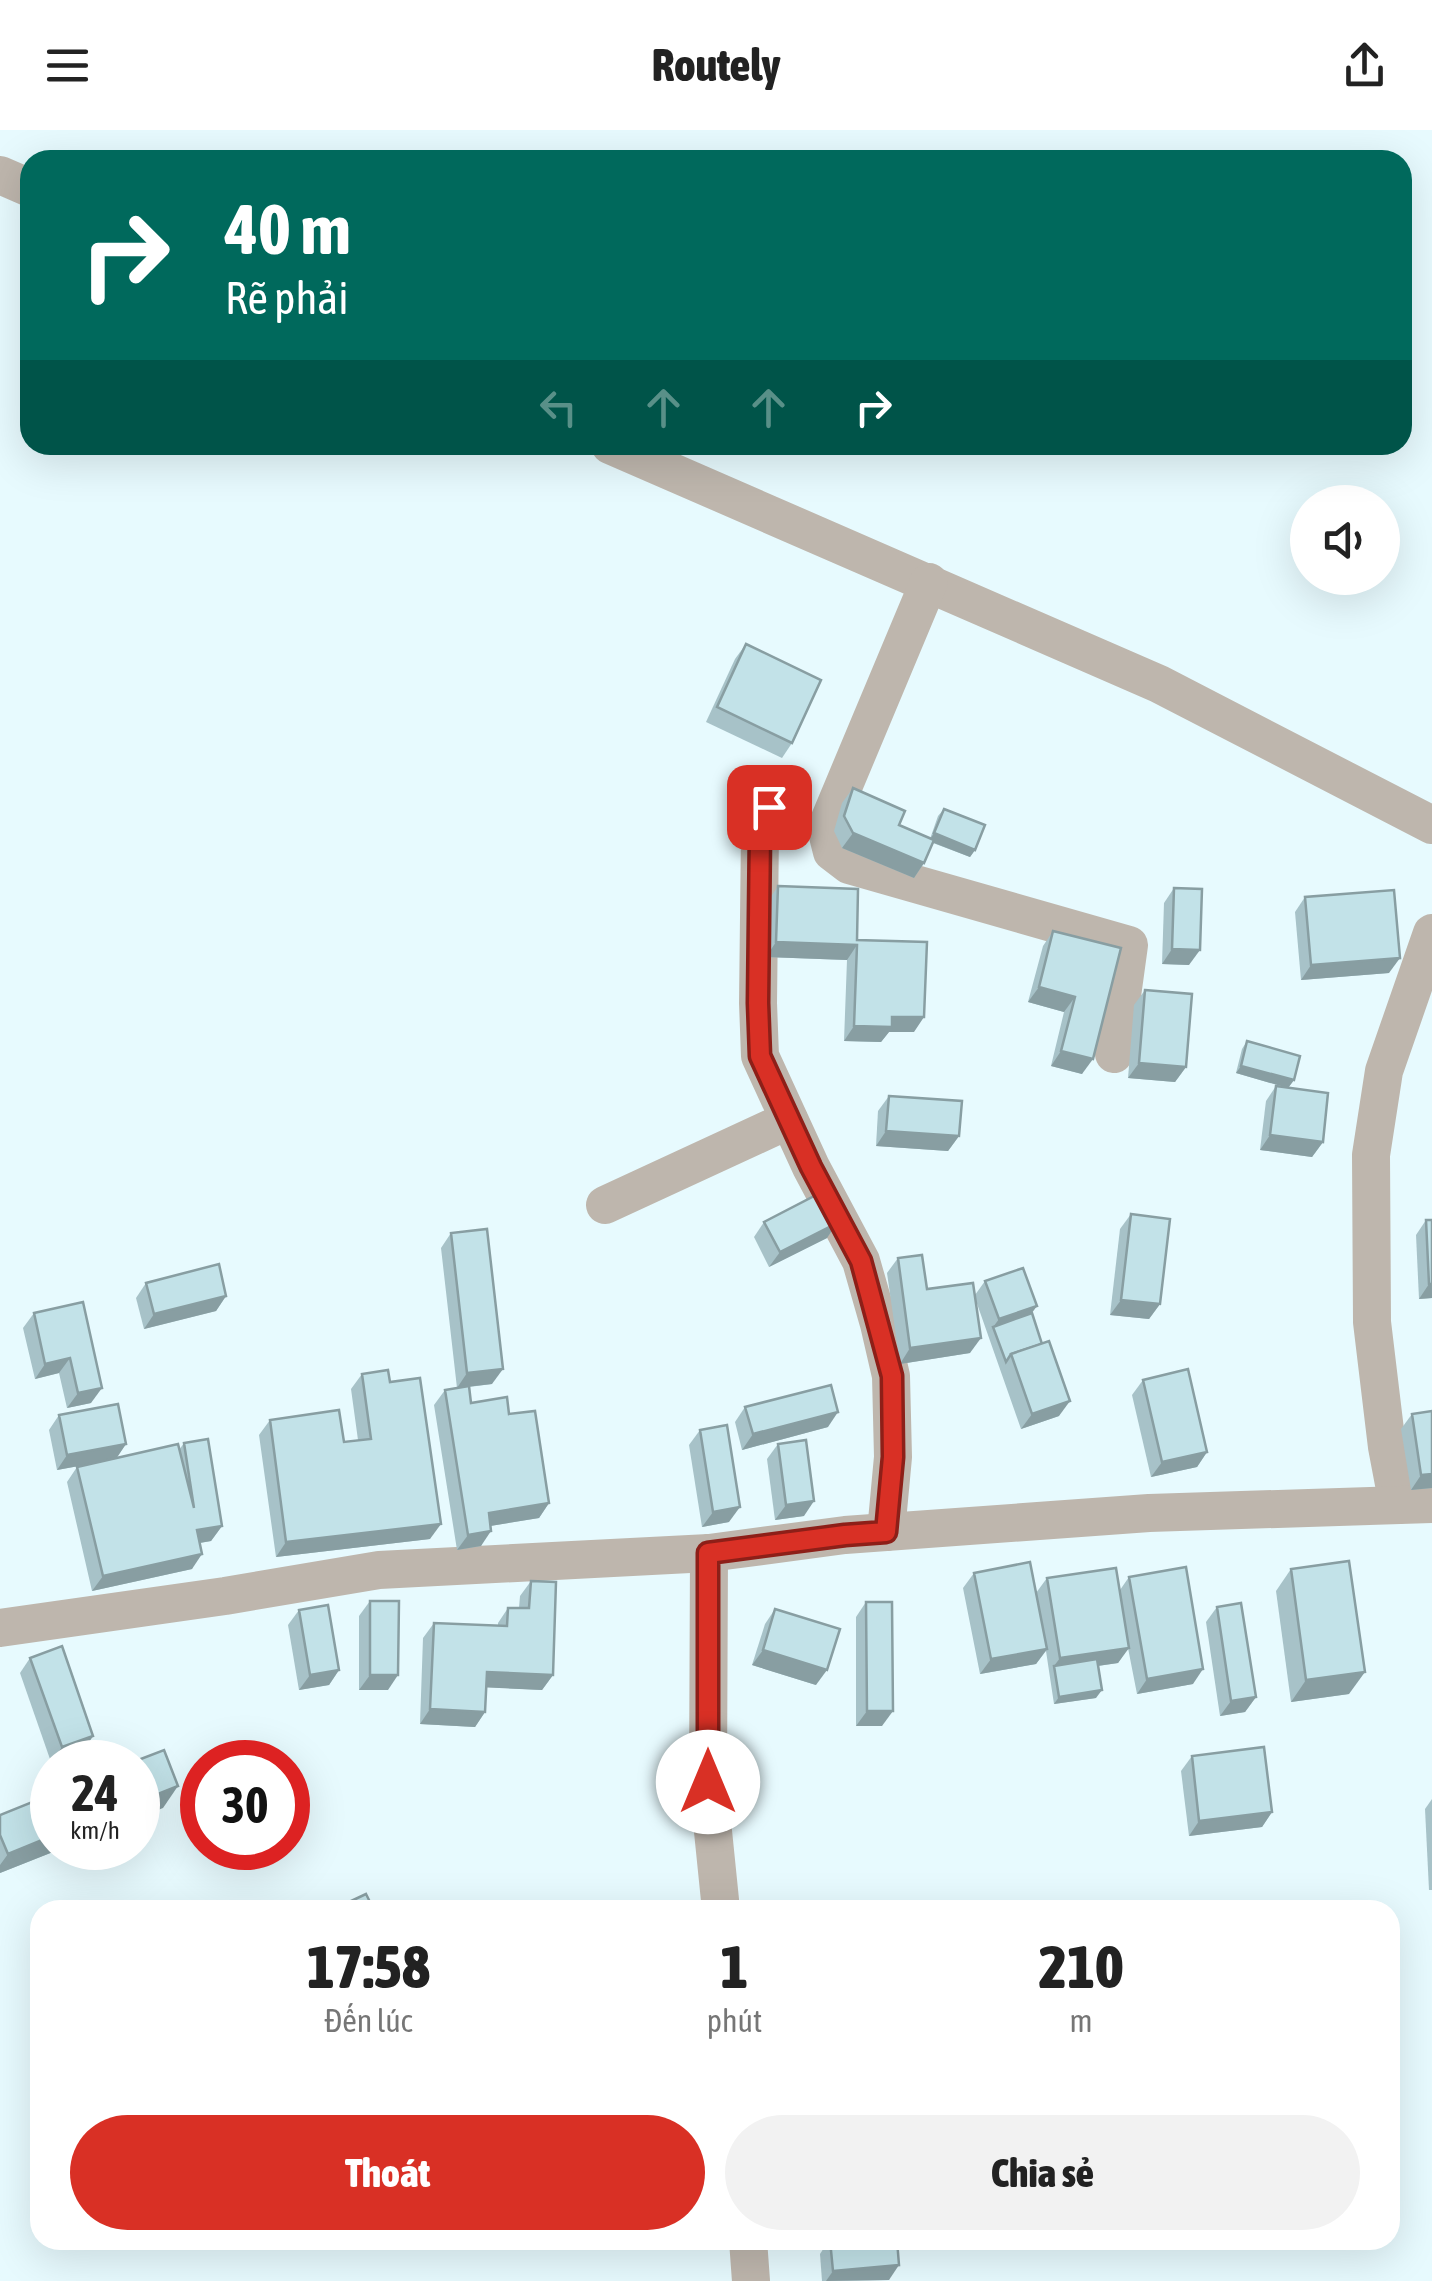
<!DOCTYPE html>
<html lang="vi">
<head>
<meta charset="utf-8">
<style>
  body { margin:0; font-family:"Asap Condensed",sans-serif; background:#f2f2f2; color:#222; height:100vh; display:flex; flex-direction:column; font-size:38px; white-space:nowrap }
  * { box-sizing:border-box; margin:0 }
  p { font-size:32px; color:#767676 }
  .icon { flex:none; width:55px; height:55px; fill:none; stroke:currentColor; stroke-width:2; stroke-linecap:round; stroke-linejoin:round }
  .map { position:relative; flex:1; overflow:hidden }
  .side { position:absolute; left:30px; top:1770px; width:1370px; height:350px; display:flex; flex-direction:column; background:#fff; border-radius:30px; box-shadow:0 10px 40px #0002 }
  .side>* { flex:none }
  .top-card { position:absolute; left:20px; top:20px; width:1392px; height:305px; border-radius:30px; box-shadow:0 10px 40px #0002; background:#00695c; color:#fff; overflow:hidden }
  .buttons { position:absolute; left:1290px; top:355px; display:grid; gap:20px }
  .buttons a { display:grid; place-items:center; width:110px; height:110px; border-radius:50%; background:#fff; box-shadow:0 10px 40px #0002; font-size:50px }
  .speed { position:absolute; left:30px; top:1610px; display:flex; gap:20px; font-size:50px; font-weight:700; text-align:center }
  .speed>* { display:grid; place-content:center; width:130px; height:130px; border-radius:50%; background:#fff; box-shadow:0 10px 40px #0002; line-height:1 }
  .speed small { font-size:25px; font-weight:400 }
  .speed .limit { border:15px solid #d22; background:#fff; color:#111 }
  .pin { position:absolute; display:grid; place-items:center; width:85px; height:85px; color:#fff; margin:-42px; border-radius:20px; box-shadow:0 5px 15px #0006 }
  .me { position:absolute; width:110px; margin:-55px; rotate:0deg; stroke-linejoin:round; filter:drop-shadow(0 0 8px #0008) }
  .turn { display:flex; align-items:center; gap:35px; height:210px; padding:0 40px; font-size:45px }
  .turn .icon { width:130px; height:130px; stroke-width:2.5 }
  .turn b { display:block; font-size:70px; line-height:85px }
  .lanes { display:flex; align-items:center; height:95px; padding:0 40px; background:#0003; justify-content:center; gap:50px; direction:ltr }
  .lanes .off { opacity:.35 }
  .eta { display:flex; justify-content:space-evenly; align-items:center; height:170px; text-align:center }
  .eta b { font-size:60px; font-weight:800; line-height:70px }
  .action { display:flex; gap:20px; margin-top:auto; padding:20px 40px }
  .action a { flex:1; height:115px; border-radius:60px; background:#d93025; color:#fff; font-size:40px; font-weight:800; line-height:115px; text-align:center }
  .action a+a { background:#f2f2f2; color:#222 }
  header { display:flex; justify-content:space-between; align-items:center; height:130px; padding:0 40px; background:#fff; font-size:45px; font-weight:800 }
  .map>svg:first-child { display:block }
  .lines { fill:none; stroke-linecap:round; stroke-linejoin:round }
  .street { stroke:#beb6ad; stroke-width:38 }
  .wall { fill:#a7c2c8 }
  .shaded-wall { fill:#889ea2 }
  .building { fill:#c2e2e8; stroke:#889ea2; stroke-width:2.5 }
  .route-casing { stroke:#8d1f18; stroke-width:25 }
  .route { stroke:#d93025; stroke-width:18 }
</style>
</head>
<body>
<header><svg class="icon" aria-label="menu" viewBox="0 0 24 24"><path d="M4 6h16M4 12h16M4 18h16"/></svg>Routely<svg class="icon" aria-label="share" viewBox="0 0 24 24"><path d="M12 15V3M7 8l5-5 5 5M5 13v7h14v-7"/></svg></header>
<div class="map">
<svg width="1432" height="2151" viewBox="0 0 1432 2151">
  <rect width="100%" height="100%" fill="#e7fafe"/>
  <g class="lines">
    <g class="street">
      <path d="M0 45 30 58"/>
      <path d="M610 315 1159 554 1432 695"/>
      <path d="M929 452 826 698 832 722 849 735 1129 815 1114 924"/>
      <path d="M769 677 760 702 758 873 760 926 811 1037 861 1131 879 1194 891 1246 893 1327 886 1402"/>
      <path d="M605 1075 789 990"/>
      <path d="M1398 1375 1387 1317 1372 1192 1371 1025 1384 941 1432 803"/>
      <path d="M709 1423 708 1652 721 1780"/>
      <path d="M0 1498 225 1466 379 1440 709 1423 845 1405 1149 1383 1432 1374"/>
      <path d="M748 2110 751 2151"/>
    </g>
  </g>
  <g class="wall">
    <path d="M746 514 792 613 782 628 706 592 735 529Z"/>
    <path d="M853 658 899 695 930 709 938 686 944 679 975 720 970 727 933 713 924 733 914 748 842 718 834 701 842 673Z"/>
    <path d="M778 756 857 810 914 902H889L881 912 844 911 847 830 766 827 768 771Z"/>
    <path d="M1174 758 1189 835 1162 834 1164 773Z"/>
    <path d="M1305 767 1389 843 1301 850 1295 782Z"/>
    <path d="M1053 801 1121 818 1082 944 1051 936 1064 882 1028 872 1043 816Z"/>
    <path d="M1145 860 1186 937 1175 952 1128 948 1134 875Z"/>
    <path d="M1247 911 1294 950 1288 958 1236 943 1242 919Z"/>
    <path d="M1276 956 1323 1012 1312 1027 1260 1020 1266 971Z"/>
    <path d="M889 966 959 1006 948 1021 876 1016 878 981Z"/>
    <path d="M1131 1084 1160 1174 1149 1189 1110 1185 1120 1099Z"/>
    <path d="M1426 1090 1432 1168 1419 1169 1416 1105Z"/>
    <path d="M764 1092 837 1093 827 1108 769 1137 754 1107Z"/>
    <path d="M451 1103 492 1254 469 1257 471 1273 509 1284 549 1373 539 1388 490 1396 481 1416 457 1420 434 1275 445 1260 457 1258 441 1118Z"/>
    <path d="M898 1128 927 1159 975 1165 985 1151 1032 1183 1059 1286 1021 1299 975 1168 970 1223 900 1234 887 1143Z"/>
    <path d="M146 1153 226 1166 216 1181 144 1199 136 1168Z"/>
    <path d="M83 1172 91 1273 67 1278 59 1243 35 1249 23 1198 34 1183Z"/>
    <path d="M362 1244 430 1409 276 1427 259 1305 270 1290 344 1312 358 1310 351 1259Z"/>
    <path d="M1143 1250 1207 1322 1197 1337 1151 1347 1132 1265Z"/>
    <path d="M745 1277 828 1297 742 1320 735 1292Z"/>
    <path d="M1432 1281V1358L1411 1360 1401 1299 1412 1284Z"/>
    <path d="M59 1285 126 1314 116 1328 179 1320 184 1313 222 1396 211 1411 200 1413 192 1439 92 1461 67 1352 77 1337 96 1333 57 1340 49 1300Z"/>
    <path d="M700 1300 729 1392 702 1397 689 1315Z"/>
    <path d="M778 1314 804 1386 775 1390 767 1329Z"/>
    <path d="M1291 1439 1349 1564 1291 1572 1276 1461Z"/>
    <path d="M974 1443 1036 1463 1047 1448 1120 1460 1129 1447 1193 1554 1137 1564 1128 1518 1118 1533 1098 1536 1096 1568 1054 1574 1046 1521 1036 1534 980 1544 963 1458Z"/>
    <path d="M531 1451 553 1545 542 1560 486 1557 485 1582 475 1597 420 1594 423 1508 434 1493 498 1496V1493L508 1478H519L520 1466Z"/>
    <path d="M370 1471 388 1560H359V1486Z"/>
    <path d="M866 1472 882 1596H856V1487Z"/>
    <path d="M1217 1477 1256 1567 1245 1582 1220 1586 1206 1492Z"/>
    <path d="M775 1479 816 1555 752 1535 765 1494Z"/>
    <path d="M299 1480 339 1540 329 1555 299 1560 288 1495Z"/>
    <path d="M30 1528 93 1606 83 1621 51 1632 20 1543Z"/>
    <path d="M1192 1626 1272 1682 1262 1697 1189 1706 1181 1641Z"/>
    <path d="M1432 1669V1760H1429L1425 1679Z"/>
    <path d="M0 1685 52 1718H63L0 1743Z"/>
    <path d="M40 1918V1940L33 1928Z"/>
    <path d="M829 2110H897L889 2150 822 2151 820 2124Z"/>
  </g>
  <g class="shaded-wall">
    <path d="M853 703 924 733 914 748 842 718Z"/>
    <path d="M934 703 975 720 970 727 929 711Z"/>
    <path d="M776 812 857 815 847 830 766 827Z"/>
    <path d="M1172 819 1200 820 1189 835 1162 834Z"/>
    <path d="M1400 828 1389 843 1301 850 1311 835Z"/>
    <path d="M1039 857 1075 867 1064 882 1028 872Z"/>
    <path d="M892 887H924L914 902H889L881 912 844 911 854 896Z"/>
    <path d="M1061 921 1093 929 1082 944 1051 936Z"/>
    <path d="M1139 933 1186 937 1175 952 1128 948Z"/>
    <path d="M1241 936 1294 950 1288 958 1236 943Z"/>
    <path d="M886 1001 959 1006 948 1021 876 1016Z"/>
    <path d="M1270 1005 1323 1012 1312 1027 1260 1020Z"/>
    <path d="M837 1093 827 1108 769 1137 780 1122Z"/>
    <path d="M1429 1154H1432V1168L1419 1169Z"/>
    <path d="M226 1166 216 1181 144 1199 154 1184Z"/>
    <path d="M1121 1170 1160 1174 1149 1189 1110 1185Z"/>
    <path d="M1037 1176 1026 1191 993 1197 988 1204 999 1189Z"/>
    <path d="M981 1208 970 1223 900 1234 910 1218Z"/>
    <path d="M70 1228 59 1243 35 1249 45 1234Z"/>
    <path d="M503 1239 492 1254 457 1258 467 1243Z"/>
    <path d="M102 1258 91 1273 67 1278 78 1263Z"/>
    <path d="M1070 1271 1059 1286 1021 1299 1032 1284Z"/>
    <path d="M838 1282 828 1297 742 1320 753 1304Z"/>
    <path d="M126 1314 116 1329 57 1340 67 1325Z"/>
    <path d="M1207 1322 1197 1337 1151 1347 1162 1332Z"/>
    <path d="M1432 1344V1358L1411 1360 1421 1345Z"/>
    <path d="M814 1371 804 1386 775 1390 786 1375Z"/>
    <path d="M549 1373 539 1388 478 1398 489 1383Z"/>
    <path d="M740 1377 729 1392 702 1397 713 1382Z"/>
    <path d="M441 1394 430 1409 276 1427 286 1412Z"/>
    <path d="M222 1396 211 1411 187 1415 197 1400Z"/>
    <path d="M491 1401 481 1416 457 1420 468 1405Z"/>
    <path d="M202 1424 192 1439 92 1461 103 1446Z"/>
    <path d="M1129 1518 1118 1533 1055 1542 1054 1536 1060 1528Z"/>
    <path d="M1047 1519 1036 1534 980 1544 991 1529Z"/>
    <path d="M763 1520 827 1540 816 1555 752 1535Z"/>
    <path d="M1203 1539 1193 1554 1137 1564 1147 1549Z"/>
    <path d="M339 1540 329 1555 299 1560 310 1545Z"/>
    <path d="M487 1542 553 1545 542 1560 477 1557Z"/>
    <path d="M1365 1542 1349 1564 1291 1572 1306 1550Z"/>
    <path d="M370 1545H398L388 1560H359Z"/>
    <path d="M1102 1560 1096 1568 1054 1574 1059 1567Z"/>
    <path d="M1256 1567 1245 1582 1220 1586 1231 1571Z"/>
    <path d="M430 1579 485 1582 475 1597 420 1594Z"/>
    <path d="M867 1581H893L882 1596H856Z"/>
    <path d="M93 1606 83 1621 51 1632 62 1617Z"/>
    <path d="M178 1656 163 1678 138 1688V1672Z"/>
    <path d="M1272 1682 1262 1697 1189 1706 1199 1691Z"/>
    <path d="M52 1706V1718H63L0 1743V1735L8 1724Z"/>
    <path d="M635 2110H678L675 2115Z"/>
    <path d="M899 2135 889 2150 826 2151 833 2141Z"/>
  </g>
  <g class="building">
    <path d="M746 514 821 550 792 613 717 577Z"/>
    <path d="M853 658 905 681 899 695 934 710 924 733 853 703 844 686Z"/>
    <path d="M944 679 985 695 975 720 934 703Z"/>
    <path d="M778 756 858 759 857 810 927 812 924 887H892V897L854 896 857 815 776 812Z"/>
    <path d="M1174 758 1202 759 1200 820 1172 819Z"/>
    <path d="M1394 760 1400 828 1311 835 1305 767Z"/>
    <path d="M1053 801 1121 818 1093 929 1061 921 1075 867 1039 857Z"/>
    <path d="M1145 860 1192 864 1186 937 1139 933Z"/>
    <path d="M1247 911 1300 926 1294 950 1241 936Z"/>
    <path d="M1276 956 1328 963 1323 1012 1270 1005Z"/>
    <path d="M889 966 962 971 959 1006 886 1001Z"/>
    <path d="M822 1062 837 1093 780 1122 764 1092Z"/>
    <path d="M1131 1084 1170 1089 1160 1174 1121 1170Z"/>
    <path d="M1426 1090H1432V1154H1429Z"/>
    <path d="M487 1099 503 1239 467 1243 451 1103Z"/>
    <path d="M922 1125 927 1159 973 1153 981 1208 910 1218 898 1128Z"/>
    <path d="M219 1134 226 1166 154 1184 146 1153Z"/>
    <path d="M1023 1138 1037 1176 999 1189 985 1151Z"/>
    <path d="M83 1172 102 1258 78 1263 70 1228 45 1234 34 1183Z"/>
    <path d="M1032 1183 1042 1214 1011 1224 1006 1232 993 1197Z"/>
    <path d="M1049 1211 1070 1271 1032 1284 1011 1224Z"/>
    <path d="M1188 1239 1207 1322 1162 1332 1143 1250Z"/>
    <path d="M388 1240 390 1252 420 1248 441 1394 286 1412 270 1290 339 1280 344 1312 371 1309 362 1244Z"/>
    <path d="M831 1255 838 1282 753 1304 745 1277Z"/>
    <path d="M469 1256 471 1273 507 1267 509 1284 535 1281 549 1373 489 1383 491 1401 468 1405 445 1260Z"/>
    <path d="M118 1274 126 1314 67 1325 59 1285Z"/>
    <path d="M1432 1281V1344L1421 1345 1412 1284Z"/>
    <path d="M727 1295 740 1377 713 1382 700 1300Z"/>
    <path d="M208 1309 222 1396 197 1400 202 1424 103 1446 77 1337 178 1314 194 1378 184 1313Z"/>
    <path d="M806 1310 814 1371 786 1375 778 1314Z"/>
    <path d="M1349 1431 1365 1542 1306 1550 1291 1439Z"/>
    <path d="M1030 1432 1047 1519 991 1529 974 1443Z"/>
    <path d="M1186 1437 1203 1539 1147 1549 1129 1447Z"/>
    <path d="M1116 1438 1129 1518 1060 1528 1047 1448Z"/>
    <path d="M531 1451 556 1452 553 1545 487 1542 485 1582 430 1579 434 1493 507 1496 508 1478H529Z"/>
    <path d="M370 1471H399L398 1545H370Z"/>
    <path d="M866 1472H892L893 1581H867Z"/>
    <path d="M1241 1473 1256 1567 1231 1571 1217 1477Z"/>
    <path d="M328 1475 339 1540 310 1545 299 1480Z"/>
    <path d="M775 1479 840 1499 827 1540 763 1520Z"/>
    <path d="M62 1516 93 1606 62 1617 30 1528Z"/>
    <path d="M1097 1529 1102 1560 1059 1567 1054 1536Z"/>
    <path d="M1264 1617 1272 1682 1199 1691 1192 1626Z"/>
    <path d="M164 1620 178 1656 138 1672V1632H133Z"/>
    <path d="M52 1664V1706L8 1724 0 1705V1685Z"/>
    <path d="M366 1764 374 1780H332Z"/>
    <path d="M830 2110H897L899 2135 833 2141Z"/>
  </g>
  <g class="lines">
    <g class="route-casing">
      <path id="route" d="M708 1652V1423L845 1405 886 1402 893 1327 892 1246 878 1194 861 1131 811 1037 760 926 758 873 760 702 769 677"/>
    </g>
    <use href="#route" class="route"/>
  </g>
</svg>
<div class="buttons">
<a><svg class="icon" aria-label="sound" viewBox="0 0 24 24"><path d="M4 9h4l5-4v14l-5-4H4zM17 9q2 3 0 6"/></svg></a>
</div>
<div class="speed"><div>24<small>km/h</small></div><div class="limit">30</div></div>
<div class="pin" style="left:769px;top:677px;background:#d93025"><svg class="icon" aria-label="arrive" viewBox="0 0 24 24"><path d="M6 21V4h12l-3 4 3 4H6"/></svg></div>
<svg class="me" style="left:708px;top:1652px" viewBox="-20 -20 40 40"><circle r="19" fill="#fff"/><path d="M0-13L10 11 0 6-10 11z" fill="#d93025"/></svg>
<div class="top-card">
<div class="turn"><svg class="icon" aria-label="right" viewBox="0 0 24 24"><path d="M7 20v-9h11M14 6l5 5-5 5"/></svg><div><b>40 m</b>Rẽ phải</div></div>
<div class="lanes"><svg class="icon off" aria-label="left" viewBox="0 0 24 24"><path d="M17 20v-9H6M10 6l-5 5 5 5"/></svg><svg class="icon off" aria-label="ahead" viewBox="0 0 24 24"><path d="M12 20V5M6 11l6-6 6 6"/></svg><svg class="icon off" aria-label="ahead" viewBox="0 0 24 24"><path d="M12 20V5M6 11l6-6 6 6"/></svg><svg class="icon" aria-label="right" viewBox="0 0 24 24"><path d="M7 20v-9h11M14 6l5 5-5 5"/></svg></div>
</div>
<section class="side">
<div class="eta">
<div><b>17:58</b><p>Đến lúc</p></div>
<div><b>1</b><p>phút</p></div>
<div><b>210</b><p>m</p></div>
</div>
<div class="action"><a>Thoát</a><a>Chia sẻ</a></div>
</section>
</div>
</body>
</html>
